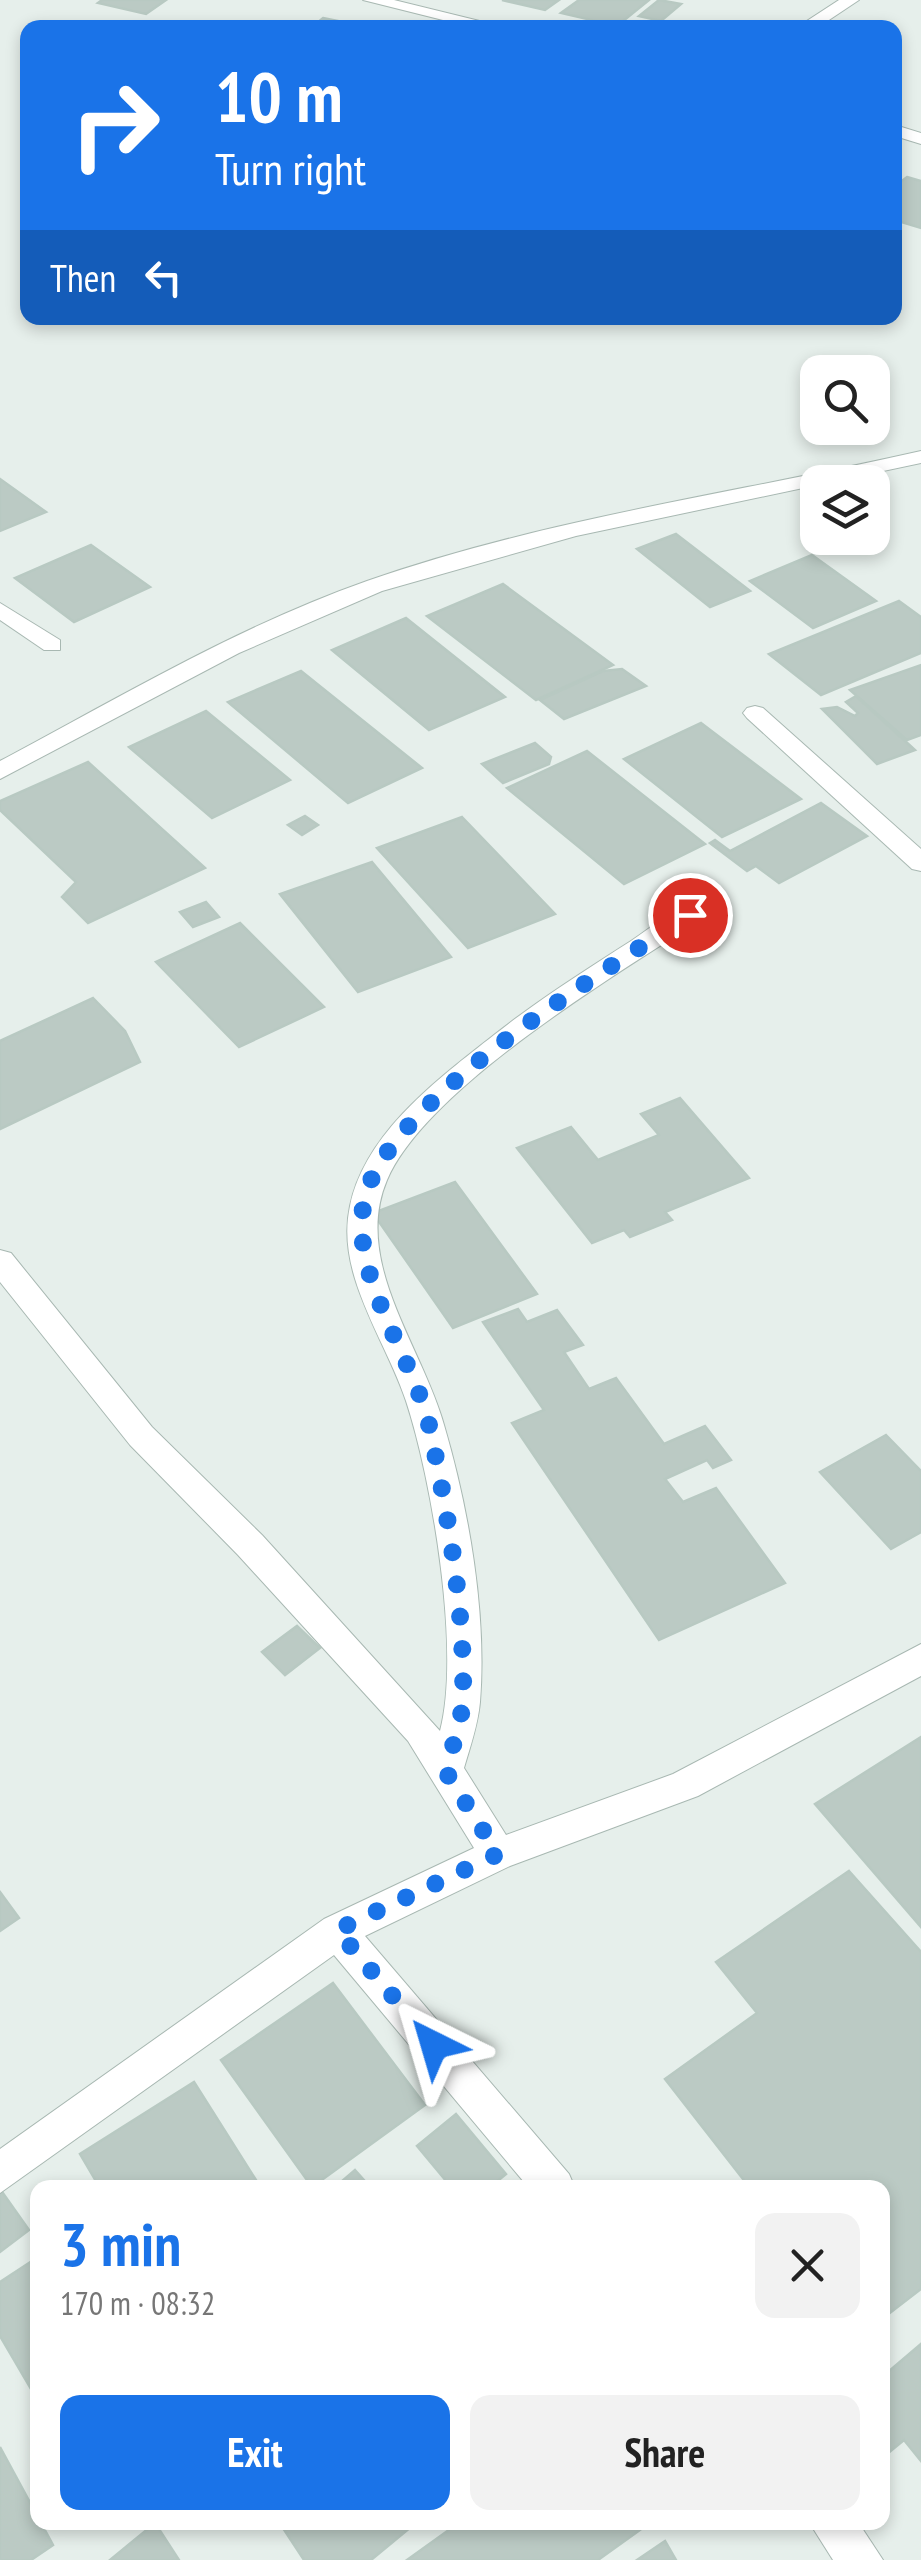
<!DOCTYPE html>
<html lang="en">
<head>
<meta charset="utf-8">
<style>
  body { margin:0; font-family:"PT Sans Narrow",sans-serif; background:#f2f2f2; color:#222; height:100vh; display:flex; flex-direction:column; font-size:38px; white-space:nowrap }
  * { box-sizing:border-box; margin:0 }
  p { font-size:32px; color:#767676 }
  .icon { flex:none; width:55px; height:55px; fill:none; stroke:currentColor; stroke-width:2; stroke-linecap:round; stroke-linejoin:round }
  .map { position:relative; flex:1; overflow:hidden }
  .details { position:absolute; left:30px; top:2180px; width:860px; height:350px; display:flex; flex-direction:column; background:#fff; border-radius:20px; box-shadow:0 5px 15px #0003 }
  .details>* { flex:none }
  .top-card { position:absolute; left:20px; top:20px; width:882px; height:305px; border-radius:20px; box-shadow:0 5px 15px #0003; background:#1a73e8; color:#fff; overflow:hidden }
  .controls { position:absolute; left:800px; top:355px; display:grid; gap:20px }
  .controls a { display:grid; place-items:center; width:90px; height:90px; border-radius:20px; background:#fff; box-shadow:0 5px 15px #0003; font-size:50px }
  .pin { position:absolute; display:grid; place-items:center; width:85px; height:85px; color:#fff; margin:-42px; border:5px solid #fff; border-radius:50%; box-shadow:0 2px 10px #0007 }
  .me { position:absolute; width:110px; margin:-55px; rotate:320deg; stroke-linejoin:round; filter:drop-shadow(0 0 8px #0008) }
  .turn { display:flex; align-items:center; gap:35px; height:210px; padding:0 30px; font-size:45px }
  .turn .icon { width:130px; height:130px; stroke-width:2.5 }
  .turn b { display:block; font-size:70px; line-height:85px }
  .then { display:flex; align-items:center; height:95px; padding:0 30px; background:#0003; gap:20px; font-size:38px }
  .round { display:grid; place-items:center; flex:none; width:105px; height:105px; border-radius:20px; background:#f2f2f2 }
  .overview { display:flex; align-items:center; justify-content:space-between; height:170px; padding:0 30px }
  h1 { font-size:60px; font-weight:800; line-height:75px; color:#1a73e8 }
  .button { display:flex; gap:20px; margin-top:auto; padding:20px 30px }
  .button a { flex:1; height:115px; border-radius:20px; background:#1a73e8; color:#fff; font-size:40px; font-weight:800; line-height:115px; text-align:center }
  .button a+a { background:#f2f2f2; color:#222 }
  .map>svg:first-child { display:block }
  .building { fill:#bbcac4; stroke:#b8c9c2; stroke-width:2.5 }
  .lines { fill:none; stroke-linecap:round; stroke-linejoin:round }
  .minor-casing { stroke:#a8b8b2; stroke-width:2 }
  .minor { fill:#fff; fill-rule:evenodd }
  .route { stroke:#1a73e8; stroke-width:18; stroke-dasharray:0 32.4 }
</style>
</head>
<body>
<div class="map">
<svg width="921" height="2560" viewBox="0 0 921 2560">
  <rect width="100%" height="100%" fill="#e6efeb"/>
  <g class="building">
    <path d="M102 0H166L146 14 98 3Z"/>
    <path d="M502 0H559L545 10Z"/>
    <path d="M579 0H649L617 26 561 13Z"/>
    <path d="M659 0 681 4 661 21 639 16Z"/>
    <path d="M323 18 372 28H311Z"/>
    <path d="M907 177 921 181V228L895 220V186Z"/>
    <path d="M0 479 46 512 0 531Z"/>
    <path d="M676 534 750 591 710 607 637 549Z"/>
    <path d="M91 545 150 587 74 622 15 578Z"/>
    <path d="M812 555 876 601 813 628 750 581Z"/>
    <path d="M503 584 613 665 536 700 427 616Z"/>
    <path d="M899 601 921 617V653L821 695 769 654Z"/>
    <path d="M406 618 505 697 429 730 332 650Z"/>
    <path d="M921 665V735L907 740 850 690Z"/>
    <path d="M622 669 646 686 564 719 540 700 603 671Z"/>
    <path d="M301 671 422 768 348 803 228 702Z"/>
    <path d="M856 696 915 750 877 764 822 709 837 707 855 716 858 713 846 702Z"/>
    <path d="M206 711 290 780 212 818 129 747Z"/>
    <path d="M701 723 801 799 722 837 624 759Z"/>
    <path d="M535 743 551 757 549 764 503 783 482 764Z"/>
    <path d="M587 751 705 844 624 884 507 788Z"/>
    <path d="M88 762 205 868 88 923 62 897 76 882 0 810V801Z"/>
    <path d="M821 803 867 836 779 883 756 866 747 871 710 843 715 840 730 851Z"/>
    <path d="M305 816 318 825 302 835 288 825Z"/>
    <path d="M462 817 555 914 468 948 377 848Z"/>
    <path d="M372 862 451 957 358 992 280 894Z"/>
    <path d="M206 902 219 917 193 927 180 912Z"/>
    <path d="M240 923 324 1007 239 1047 156 962Z"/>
    <path d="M93 998 125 1031 140 1062 0 1129V1041Z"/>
    <path d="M680 1098 749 1178 665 1212 672 1220 630 1237 624 1230 592 1243 517 1148 571 1127 598 1160 659 1135 641 1114Z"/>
    <path d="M455 1182 537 1294 453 1328 373 1213Z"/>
    <path d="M518 1309 527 1322 557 1310 583 1345 564 1352 589 1389 616 1378 664 1444 705 1426 731 1460 713 1468 707 1460 665 1479 683 1502 716 1488 785 1583 659 1640 512 1423 544 1410 483 1322Z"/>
    <path d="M886 1435 921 1471V1532L891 1549 820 1472Z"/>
    <path d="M297 1626 320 1648 285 1675 262 1652Z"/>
    <path d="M921 1737V1927L815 1804Z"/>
    <path d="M849 1871 921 1952V2289L882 2319V2188H750L665 2079 757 2013 716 1962Z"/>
    <path d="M0 1892 19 1918 0 1931Z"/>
    <path d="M333 1983 425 2105 312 2187 221 2060Z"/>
    <path d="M194 2082 261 2188H100L80 2154Z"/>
    <path d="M456 2114 506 2174 489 2188H452L417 2146Z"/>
    <path d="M355 2170 371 2188H334Z"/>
    <path d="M0 2189 29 2230 0 2252Z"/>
    <path d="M38 2257V2401L0 2336V2282Z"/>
    <path d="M921 2344V2461L904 2440 882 2458V2377Z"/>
    <path d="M0 2447 53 2545 31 2560H0Z"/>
    <path d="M279 2522H417L371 2560H304Z"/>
    <path d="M460 2522H651L598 2560H407Z"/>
    <path d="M155 2523 179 2560H110Z"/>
    <path d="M665 2541 676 2560H637Z"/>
  </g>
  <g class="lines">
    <g class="minor-casing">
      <g id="minor">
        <path d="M363 0H394L508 28H475Z"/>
        <path d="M839 0H859L817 28H796Z"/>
        <path d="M895 125 921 133V144L895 136Z"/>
        <path d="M921 451V463L576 536 382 591 239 653 0 779V761C120 697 239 626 367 581 547 518 737 493 921 451Z"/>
        <path d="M0 603 60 640V650H44L0 620Z"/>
        <path d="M755 706 763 708 921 849V871L912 869 747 718 743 713 747 708Z"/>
        <path d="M690 906 703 915 699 921C615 975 426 1089 387 1180 352 1262 423 1348 444 1425 469 1510 487 1614 480 1702 478 1725 470 1747 464 1768L506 1835 673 1774 921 1644V1676L698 1796 510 1866 365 1936 569 2174 575 2188H529L334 1955 0 2193V2149L324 1919 474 1848 408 1741 238 1555 130 1445 0 1282V1250L11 1253 152 1427 262 1535 440 1731C461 1651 432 1480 406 1401 386 1340 335 1274 350 1206 365 1133 438 1079 494 1035 537 1001 584 971 631 941 649 929 669 912 690 906Z"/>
        <path d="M809 2522H858L883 2560H833Z"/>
      </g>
    </g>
    <use href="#minor" class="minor"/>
  </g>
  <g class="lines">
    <path class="route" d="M434 2045 337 1930 498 1854 446 1772C451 1749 462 1722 463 1698 465 1610 448 1515 430 1429 413 1350 334 1259 372 1178 416 1085 603 972 690 915"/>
  </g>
</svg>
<div class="controls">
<a><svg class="icon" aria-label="search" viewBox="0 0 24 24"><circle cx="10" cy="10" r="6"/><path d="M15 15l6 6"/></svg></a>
<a><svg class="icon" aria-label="layers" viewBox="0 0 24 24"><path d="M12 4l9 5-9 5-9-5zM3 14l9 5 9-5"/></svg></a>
</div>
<div class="pin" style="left:690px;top:915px;background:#d93025"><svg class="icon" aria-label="arrive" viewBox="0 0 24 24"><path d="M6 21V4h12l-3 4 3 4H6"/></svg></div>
<svg class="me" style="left:434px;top:2045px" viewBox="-20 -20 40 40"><path d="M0-17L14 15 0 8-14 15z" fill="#1a73e8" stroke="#fff" stroke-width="4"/></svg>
<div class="top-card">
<div class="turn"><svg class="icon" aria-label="right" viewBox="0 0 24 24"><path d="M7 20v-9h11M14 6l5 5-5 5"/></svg><div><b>10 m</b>Turn right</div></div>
<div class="then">Then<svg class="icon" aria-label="left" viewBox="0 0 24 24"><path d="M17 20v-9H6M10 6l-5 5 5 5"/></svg></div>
</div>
<section class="details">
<div class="overview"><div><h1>3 min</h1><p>170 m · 08:32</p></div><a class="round"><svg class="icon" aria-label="close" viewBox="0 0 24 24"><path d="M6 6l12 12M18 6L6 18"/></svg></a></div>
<div class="button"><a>Exit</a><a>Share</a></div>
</section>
</div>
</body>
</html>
